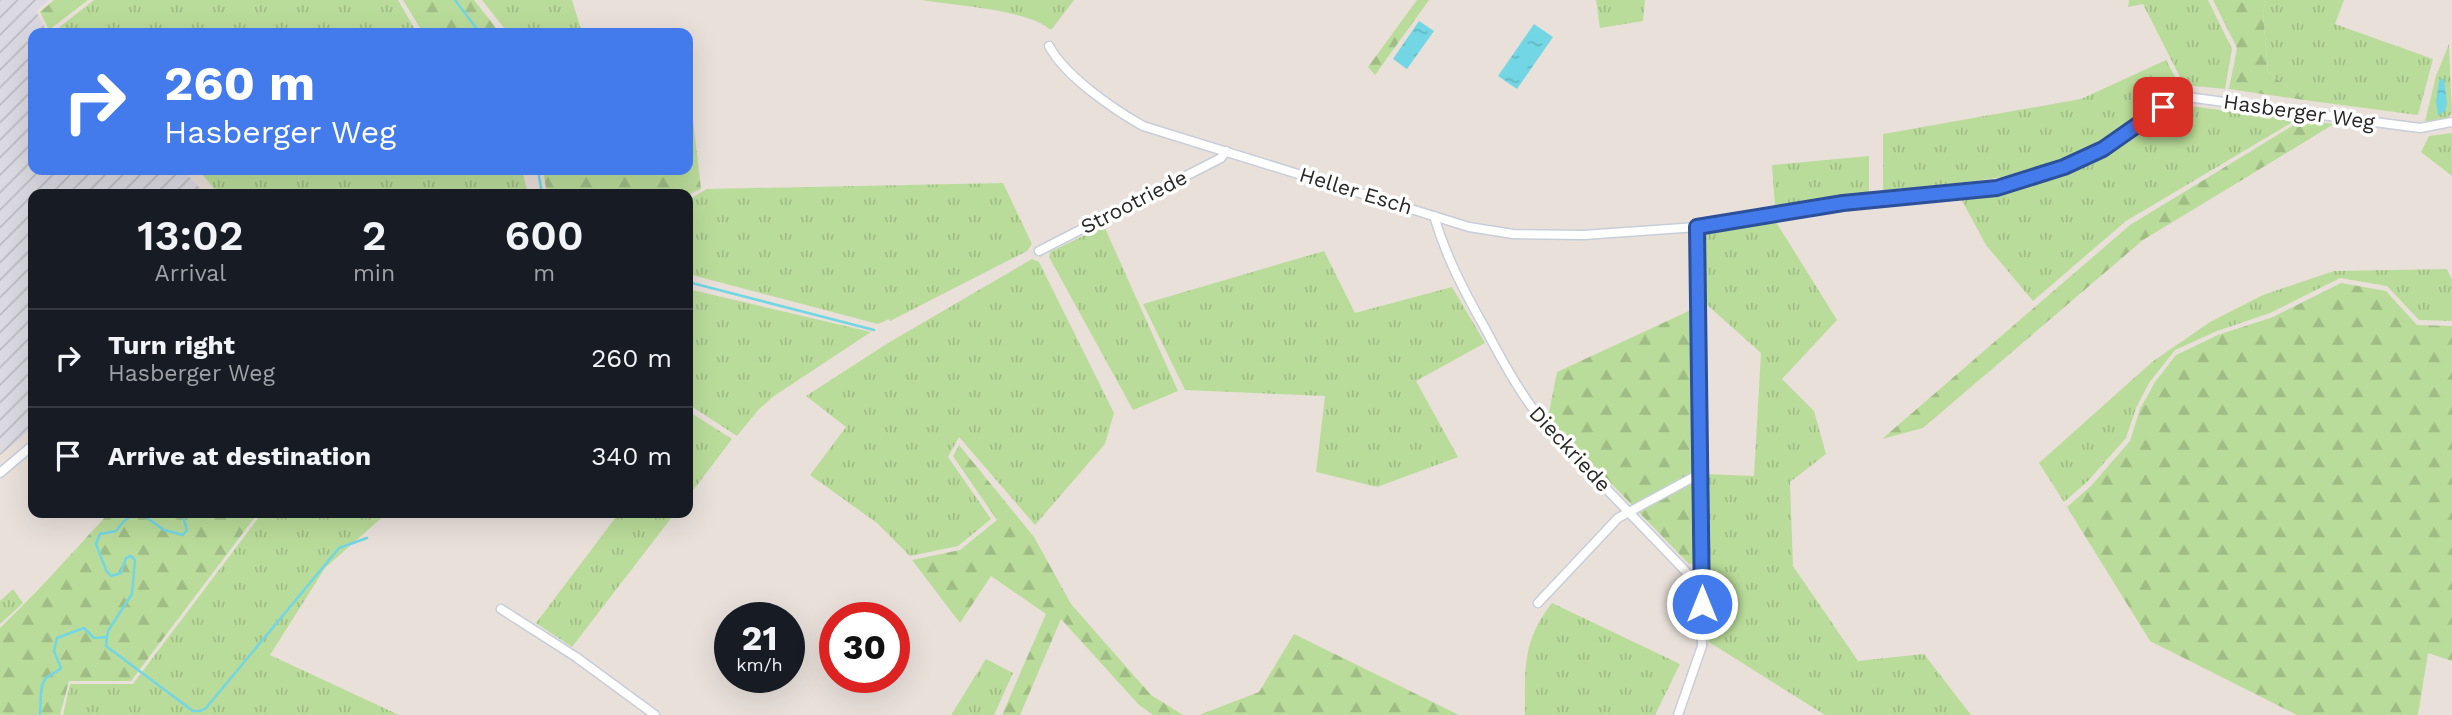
<!DOCTYPE html>
<html lang="en">
<head>
<meta charset="utf-8">
<style>
  body { margin:0; font-family:"Work Sans",sans-serif; background:#20242c; color:#f1f3f6; height:100vh; display:flex; flex-direction:column; font-size:26px; white-space:nowrap }
  * { box-sizing:border-box; margin:0 }
  p { font-size:23px; color:#9ea1a6 }
  .icon { flex:none; width:38px; height:38px; fill:none; stroke:currentColor; stroke-width:2; stroke-linecap:round; stroke-linejoin:round }
  .map { position:relative; flex:1; overflow:hidden }
  .side { position:absolute; left:28px; top:189px; width:665px; height:329px; display:flex; flex-direction:column; background:#171b24; border-radius:14px; box-shadow:0 7px 28px #0002 }
  .side>* { flex:none }
  .banner { position:absolute; left:28px; top:28px; width:665px; height:147px; border-radius:14px; box-shadow:0 7px 28px #0002; background:#447bec; color:#fff; overflow:hidden }
  .speed { position:absolute; left:714px; top:602px; display:flex; gap:14px; font-size:35px; font-weight:700; text-align:center }
  .speed>* { display:grid; place-content:center; width:91px; height:91px; border-radius:50%; background:#171b24; box-shadow:0 7px 28px #0002; line-height:1 }
  .speed small { font-size:18px; font-weight:400 }
  .speed .limit { border:10px solid #d22; background:#fff; color:#111 }
  .pin { position:absolute; display:grid; place-items:center; width:60px; height:60px; color:#fff; margin:-30px; border-radius:14px; box-shadow:0 4px 10px #0006 }
  .me { position:absolute; width:77px; margin:-38px; rotate:0deg; stroke-linejoin:round; filter:drop-shadow(0 0 5px #0008) }
  .turn { display:flex; align-items:center; gap:24px; height:147px; padding:0 21px; font-size:32px }
  .turn .icon { width:91px; height:91px; stroke-width:2.5 }
  .turn b { display:block; font-size:49px; line-height:60px }
  .eta { display:flex; justify-content:space-evenly; align-items:center; height:119px; text-align:center }
  .eta b { font-size:42px; font-weight:600; line-height:49px }
  ul { padding:0; list-style:none }
  li { display:flex; align-items:center; gap:21px; height:98px; padding:0 21px; border-top:2px solid #363941 }
  li div { flex:1 }
  li b { display:block; font-size:26px }
  li em { font-style:normal }
  .map>svg:first-child { display:block }
  .industrial { fill:url(#industrial-furrows) }
  .grass { fill:url(#grass-tufts) }
  .forest { fill:url(#forest-firs) }
  .water { fill:url(#water-ripples) }
  .lines { fill:none; stroke-linecap:round; stroke-linejoin:round }
  .stream { stroke:#73d6e5; stroke-width:2.5 }
  .street-casing { stroke:#c8ced9; stroke-width:11 }
  .street { stroke:#fff; stroke-width:8 }
  .route-casing { stroke:#2c5099; stroke-width:18 }
  .route { stroke:#447bec; stroke-width:12 }
  .labels { text-anchor:middle; stroke-width:7; stroke-linejoin:round; paint-order:stroke }
  .street-label { font-size:21px; fill:#272727; stroke:#fff }
</style>
</head>
<body>
<div class="map">
<svg width="2452" height="715" viewBox="0 0 2452 715">
  <defs>
    <pattern id="industrial-furrows" width="10" height="10" patternUnits="userSpaceOnUse" patternTransform="scale(1.75)"><rect width="10" height="10" fill="#dbdae2"/><path d="M-1 1l2-2M0 10L10 0M9 11l2-2" fill="none" stroke="#bcbbc2"/></pattern>
    <pattern id="grass-tufts" width="24" height="20" patternUnits="userSpaceOnUse" patternTransform="scale(1.75)"><rect width="24" height="20" fill="#badc9a"/><path d="M3 7l-1-3M5 7V3M7 7l1-3M15 17l-1-3M17 17v-4M19 17l1-3" fill="none" stroke="#a0bd85"/></pattern>
    <pattern id="forest-firs" width="22" height="20" patternUnits="userSpaceOnUse" patternTransform="scale(1.75)"><rect width="22" height="20" fill="#badc9a"/><path d="M5 1l3.5 6h-7zM16 11l3.5 6h-7z" fill="#a0bd85"/></pattern>
    <pattern id="water-ripples" width="26" height="14" patternUnits="userSpaceOnUse" patternTransform="scale(1.75)"><rect width="26" height="14" fill="#73d6e5"/><path d="M2 4q2-2 4 0t4 0M15 11q2-2 4 0t4 0" fill="none" stroke="#64b8c4"/></pattern>
  </defs>
  <rect width="100%" height="100%" fill="#e9e0da"/>
  <path class="industrial" d="M0 0H49L36 11 48 33H33V170H182L206 194H33V428L0 455Z"/>
  <g class="grass">
    <path d="M94 0H398L417 33H52Z"/>
    <path d="M482 0H572L582 33H508Z"/>
    <path d="M922 0H1074L1052 29H1049C1029 10 951 5 922 0Z"/>
    <path d="M1596 0H1645L1643 21 1600 28Z"/>
    <path d="M2129 0H2208L2232 49 2225 89 2184 85 2143 4 2128 7Z"/>
    <path d="M2266 0H2344L2335 24 2433 59 2418 115 2304 100 2268 72 2263 12Z"/>
    <path d="M2449 44 2452 114 2440 122 2425 121 2436 76Z"/>
    <path d="M2166 60 2180 86C2143 113 2106 145 2062 161 2005 182 1944 184 1883 190V134L2081 99Z"/>
    <path d="M2190 106 2296 120 2126 221 2033 301 1986 245 1960 197 1997 196 2066 175 2107 157 2165 115Z"/>
    <path d="M2452 133V176L2421 152 2429 136Z"/>
    <path d="M1869 156V192L1775 206 1772 165Z"/>
    <path d="M199 170H522L528 194H218Z"/>
    <path d="M1003 183 1032 244 1027 251 890 321 889 319 878 324 688 274V200L707 189Z"/>
    <path d="M1776 222 1837 320 1782 379 1814 411 1826 454 1790 482 1793 566 1858 661 1924 654 1971 715H1825L1709 642 1706 474 1754 476 1761 353 1705 303 1706 234Z"/>
    <path d="M1104 226 1178 391 1133 410 1049 257 1050 252Z"/>
    <path d="M1324 251 1355 313 1452 287 1485 343 1416 381 1458 457 1377 487 1316 472 1325 396 1185 390 1143 304Z"/>
    <path d="M1032 259 1039 262 1114 413 1105 444 1035 525 959 437 948 457 991 519 958 546 910 556 877 523 810 475 846 427 806 396 888 343Z"/>
    <path d="M2447 269 2452 280V321L2419 320 2387 286 2340 278 2270 313 2217 331 2175 350 2149 383 2136 408 2126 438 2088 481 2064 502 2039 463 2152 362 2210 322 2263 295 2334 271Z"/>
    <path d="M688 289 871 332 774 396 759 409 737 436 688 404Z"/>
    <path d="M688 411 732 439 688 497Z"/>
    <path d="M262 513H387L325 568 270 655 399 715H63L70 684H133Z"/>
    <path d="M619 513H675L572 647 536 623Z"/>
    <path d="M13 589 23 603 0 624V601Z"/>
    <path d="M1552 603 1680 664 1655 715H1525C1525 669 1522 641 1552 603Z"/>
    <path d="M986 659 1013 673 994 715H951Z"/>
  </g>
  <g class="forest">
    <path d="M54 0H88L49 30 40 12Z"/>
    <path d="M403 0H474L500 33H423Z"/>
    <path d="M1417 0H1429L1375 75 1368 67Z"/>
    <path d="M2213 0H2266L2263 12 2268 72 2304 100 2229 89 2237 48Z"/>
    <path d="M688 102H691L701 189 688 195 547 194 543 170H688Z"/>
    <path d="M2302 120 2334 124 2143 240 1923 428 1882 439 2130 225Z"/>
    <path d="M2341 283 2386 291 2417 325 2452 326V661L2428 653 2418 715H2297L2150 641 2067 507 2091 486 2130 441 2140 409 2155 382 2176 355 2218 335 2273 317Z"/>
    <path d="M1691 310 1702 562 1689 564 1548 418 1557 372Z"/>
    <path d="M959 445 1034 537 1071 604 1151 695 1183 715H1153L1139 705 1061 619 1020 715H1002L1046 614 991 576 960 623 912 560 960 550 997 520 953 456Z"/>
    <path d="M109 513H258L131 681H69L60 715H0V628L38 590Z"/>
    <path d="M1294 634 1459 715H1199L1259 692Z"/>
  </g>
  <g class="water">
    <path d="M1419 21 1434 31 1407 69 1393 59Z"/>
    <path d="M1534 24 1553 37 1517 89 1498 76Z"/>
    <path d="M2444 78 2447 104 2445 111 2438 116 2436 101 2439 81Z"/>
  </g>
  <g class="lines">
    <g class="stream">
      <path d="M455 0 480 33"/>
      <path d="M538 170 542 194"/>
      <path d="M688 282 874 330"/>
      <path d="M140 513 164 530 183 535 187 530 184 520 185 513"/>
      <path d="M107 637 106 646 193 711H200L206 708 339 548 367 538"/>
      <path d="M40 715C41 706 39 685 46 678 51 674 56 673 61 668L54 651 57 638 84 628 94 638 107 637 108 631 132 594 135 560 131 556 126 558 121 573 111 576 106 570 96 544 100 534 116 531 125 520 138 513"/>
    </g>
    <g class="street-casing">
      <g id="street">
        <path d="M1049 46C1065 76 1113 109 1143 126L1469 227 1513 234 1584 235 1697 227 1843 203 1997 188 2064 167 2103 149 2163 107 2187 97 2420 128 2452 122"/>
        <path d="M1434 216C1446 257 1465 293 1486 330 1504 364 1522 397 1547 427L1693 579 1702 582"/>
        <path d="M1039 251 1221 158 1226 151"/>
        <path d="M0 473 33 445"/>
        <path d="M1538 603 1618 518 1701 473"/>
        <path d="M501 609 576 657 655 715"/>
        <path d="M1678 715 1702 646 1697 227"/>
      </g>
    </g>
    <use href="#street" class="street"/>
  </g>
  <g class="lines">
    <g class="route-casing">
      <path id="route" d="M1702 604 1697 227 1843 203 1997 188 2064 167 2103 149 2163 107"/>
    </g>
    <use href="#route" class="route"/>
  </g>
  <g class="labels">
    <g class="street-label">
      <text transform="translate(2299 112) rotate(8)" y="7">Hasberger Weg</text>
      <text transform="translate(1356 191) rotate(17)" y="7">Heller Esch</text>
      <text transform="translate(1134 202) rotate(-27)" y="7">Strootriede</text>
      <text transform="translate(1570 449) rotate(47)" y="7">Dieckriede</text>
    </g>
  </g>
</svg>
<div class="speed"><div>21<small>km/h</small></div><div class="limit">30</div></div>
<div class="pin" style="left:2163px;top:107px;background:#d93025"><svg class="icon" aria-label="arrive" viewBox="0 0 24 24"><path d="M6 21V4h12l-3 4 3 4H6"/></svg></div>
<svg class="me" style="left:1702px;top:604px" viewBox="-20 -20 40 40"><circle r="17" fill="#447bec" stroke="#fff" stroke-width="3"/><path d="M0-11L8 9 0 5-8 9z" fill="#fff"/></svg>
<div class="banner">
<div class="turn"><svg class="icon" aria-label="right" viewBox="0 0 24 24"><path d="M7 20v-9h11M14 6l5 5-5 5"/></svg><div><b>260 m</b>Hasberger Weg</div></div>
</div>
<section class="side">
<div class="eta">
<div><b>13:02</b><p>Arrival</p></div>
<div><b>2</b><p>min</p></div>
<div><b>600</b><p>m</p></div>
</div>
<ul>
<li><svg class="icon" aria-label="right" viewBox="0 0 24 24"><path d="M7 20v-9h11M14 6l5 5-5 5"/></svg><div><b>Turn right</b><p>Hasberger Weg</p></div><em>260 m</em></li>
<li><svg class="icon" aria-label="arrive" viewBox="0 0 24 24"><path d="M6 21V4h12l-3 4 3 4H6"/></svg><div><b>Arrive at destination</b></div><em>340 m</em></li>
</ul>
</section>
</div>
</body>
</html>
